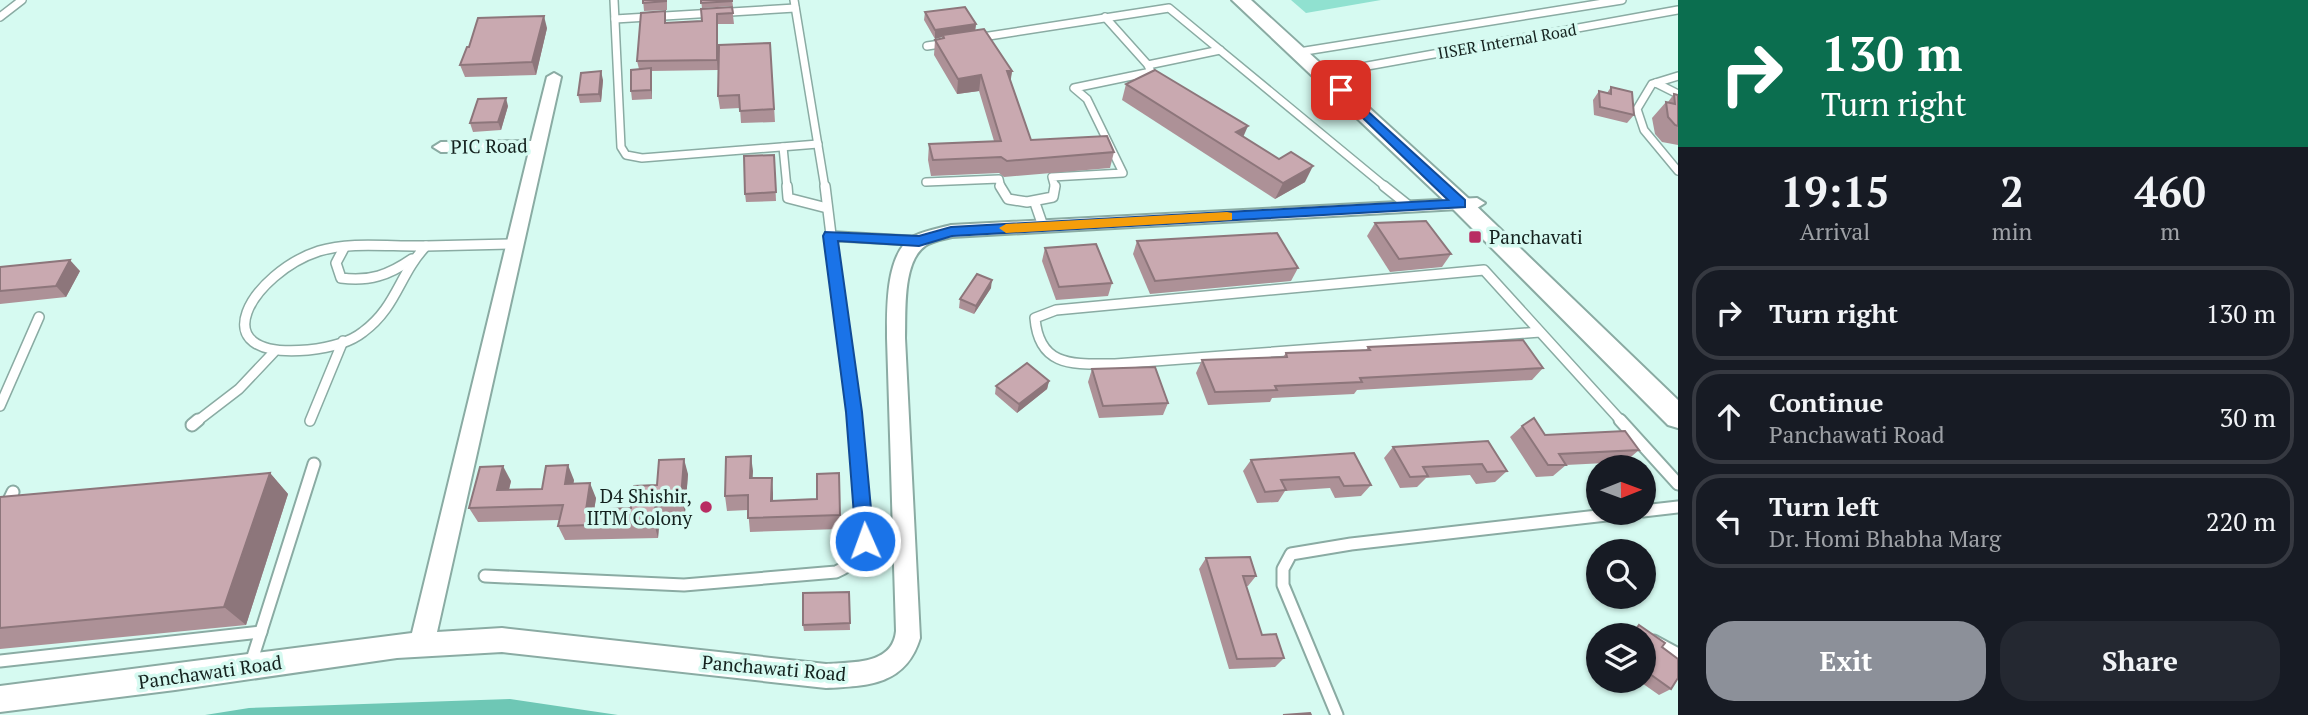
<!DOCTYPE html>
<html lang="en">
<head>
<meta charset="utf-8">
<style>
  body { margin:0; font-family:"PT Serif",serif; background:#242831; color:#f1f3f6; height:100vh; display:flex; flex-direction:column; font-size:26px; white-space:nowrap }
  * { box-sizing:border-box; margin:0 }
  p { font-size:23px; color:#9ea1a6 }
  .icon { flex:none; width:38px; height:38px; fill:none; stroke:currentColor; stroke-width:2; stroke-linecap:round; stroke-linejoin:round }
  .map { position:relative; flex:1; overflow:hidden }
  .side { display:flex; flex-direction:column; background:#171b24; width:630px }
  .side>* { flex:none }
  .guide { background:#0b6e4f; color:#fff; overflow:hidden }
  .needle { width:46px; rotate:89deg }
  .buttons { position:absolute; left:1586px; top:455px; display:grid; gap:14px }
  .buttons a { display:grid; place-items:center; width:70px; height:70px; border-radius:50%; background:#171b24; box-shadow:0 2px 5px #0004; font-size:35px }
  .pin { position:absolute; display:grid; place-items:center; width:60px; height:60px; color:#fff; margin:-30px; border-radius:14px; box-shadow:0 4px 10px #0006 }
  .me { position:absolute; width:77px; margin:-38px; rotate:358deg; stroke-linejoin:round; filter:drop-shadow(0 0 5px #0008) }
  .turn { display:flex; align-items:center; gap:24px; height:147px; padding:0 28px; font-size:32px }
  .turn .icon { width:91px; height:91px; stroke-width:2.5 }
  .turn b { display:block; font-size:49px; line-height:60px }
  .eta { display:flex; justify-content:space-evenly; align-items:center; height:119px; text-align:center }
  .eta b { font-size:42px; font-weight:600; line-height:49px }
  .primary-button { display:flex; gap:14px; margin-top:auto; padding:14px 28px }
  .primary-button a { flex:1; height:80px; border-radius:28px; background:#8c9099; color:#fff; font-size:28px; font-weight:600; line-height:80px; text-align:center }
  .primary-button a+a { background:#242831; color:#f1f3f6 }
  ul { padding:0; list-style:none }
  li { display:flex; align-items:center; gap:21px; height:94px; margin:0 14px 10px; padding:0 14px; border:4px solid #363941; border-radius:28px }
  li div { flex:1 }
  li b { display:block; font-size:26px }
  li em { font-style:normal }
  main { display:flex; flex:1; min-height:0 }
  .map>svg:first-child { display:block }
  .green { fill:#90e1d0 }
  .forest { fill:#6ec7b5 }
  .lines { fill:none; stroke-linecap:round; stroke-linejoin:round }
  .service-far2-casing { stroke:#8aaba3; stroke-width:10 }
  .service-far1-casing { stroke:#8aaba3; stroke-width:12 }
  .service-casing { stroke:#8aaba3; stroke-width:15 }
  .minor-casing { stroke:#8aaba3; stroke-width:4 }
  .secondary-casing { stroke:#8aaba3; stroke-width:4 }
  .service-far2 { stroke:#fff; stroke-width:7 }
  .service-far1 { stroke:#fff; stroke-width:9 }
  .service { stroke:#fff; stroke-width:11 }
  .minor { fill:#fff; fill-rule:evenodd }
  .secondary { fill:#fff; fill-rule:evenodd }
  .wall { fill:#ad9197 }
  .shaded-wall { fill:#8d767b }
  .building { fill:#c9a9b0; stroke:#8d767b; stroke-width:2 }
  .route { fill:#1a73e8; stroke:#114b97; stroke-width:2 }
  .slow { fill:#f59e0b }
  .poi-dot { fill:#b82c62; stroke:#d6faf1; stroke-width:2.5 }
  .labels { text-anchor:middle; stroke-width:7; stroke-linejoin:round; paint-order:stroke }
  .far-street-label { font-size:16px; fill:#14211e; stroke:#d6faf1 }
  .street-label { font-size:19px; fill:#14211e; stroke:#d6faf1 }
  .poi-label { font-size:19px; fill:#14211e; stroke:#d6faf1; text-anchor:start }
</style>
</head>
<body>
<main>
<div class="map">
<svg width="1678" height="715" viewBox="0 0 1678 715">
  <rect width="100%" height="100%" fill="#d6faf1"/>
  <path class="green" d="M1291 0H1381L1306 13Z"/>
  <path class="forest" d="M510 699 618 715H205L249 708Z"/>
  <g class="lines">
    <g class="service-far2-casing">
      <g id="service-far2">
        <path d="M614 0 621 147 626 155 642 158 818 144"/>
        <path d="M794 0 825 188"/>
        <path d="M0 17 22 0"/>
        <path d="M1105 17 1148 65 1220 50"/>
        <path d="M615 19 795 8"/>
        <path d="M976 38 1169 8 1387 188"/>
        <path d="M927 46 947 43"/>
        <path d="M1299 52 1622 0"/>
        <path d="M1323 74 1678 10"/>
        <path d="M1678 76 1652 84 1637 109 1644 130 1678 171"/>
        <path d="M1656 83 1678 94"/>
        <path d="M783 147 787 188"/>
        <path d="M926 182 999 179 1001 188"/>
        <path d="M1055 188 1052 177 1123 173 1087 99 1074 88 1151 72 1148 65"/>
      </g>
    </g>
    <g class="service-far1-casing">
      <g id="service-far1">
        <path d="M787 186 788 198 827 208"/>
        <path d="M825 186 854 422"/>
        <path d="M1000 186 1008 199 1027 202 1053 197 1055 186"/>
        <path d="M1384 186 1409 206"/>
        <path d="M1035 203 1043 226"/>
        <path d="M830 236 919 241"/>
        <path d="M426 246C399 274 397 307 363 332 348 344 327 348 308 350 196 360 254 272 319 251 351 241 392 247 426 246Z"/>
        <path d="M426 246 515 244"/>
        <path d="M344 248 336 263 341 278C369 282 389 275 412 259"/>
        <path d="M1540 332 1115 364C1074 364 1039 368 1035 318L1056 310 1484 270 1622 422"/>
        <path d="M0 406 39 317"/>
        <path d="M310 421 343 341"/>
        <path d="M196 422 239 389 274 352"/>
      </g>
    </g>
    <g class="service-casing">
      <g id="service">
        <path d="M1620 420 1678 484"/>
        <path d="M192 425 198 420"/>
        <path d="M1643 511 1678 507"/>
        <path d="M0 519 13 492"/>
        <path d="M485 576 684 585 836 572C854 564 862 553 865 534L854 420"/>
        <path d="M1654 641 1678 654"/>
        <path d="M0 661 261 632"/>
        <path d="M251 663 314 464"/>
        <path d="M1337 715 1283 585V569L1291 554 1351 544 1624 513"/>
      </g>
    </g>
    <g class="minor-casing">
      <path id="minor" d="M554 73 561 77 437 632 502 628 826 664C852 662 893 665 896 631L887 338C887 310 885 252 914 236 925 231 940 228 951 225L1477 198 1485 203 1477 208 952 237C944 239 931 241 925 246 902 262 906 313 905 338L920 638C906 685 868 686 826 688L502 652 397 658 175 690 0 712V686L412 633 529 151 441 152 433 147 441 142 531 141 547 77Z"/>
    </g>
    <g class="secondary-casing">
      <path id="secondary" d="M1232 0H1251L1468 198 1678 400V428L1668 425 1452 208Z"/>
    </g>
    <use href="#service-far2" class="service-far2"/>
    <use href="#service-far1" class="service-far1"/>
    <use href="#service" class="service"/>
    <use href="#minor" class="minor"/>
    <use href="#secondary" class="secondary"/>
  </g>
  <g class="wall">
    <path d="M643 0H667V10L644 11Z"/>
    <path d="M701 0H732L733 6 702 8Z"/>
    <path d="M732 7 734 24H718V70L651 71 652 99 632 100 631 91 639 69 637 61 667 23 702 21Z"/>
    <path d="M925 12 976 24 975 30 1012 71 1010 82 1031 140 1114 152 1110 168 1004 177 999 173 931 176 928 160 929 144 994 141 979 91 957 94 934 55 935 40 942 39V37L935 39 924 20Z"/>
    <path d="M547 28 536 75 465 77 460 65Z"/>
    <path d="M770 43 775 122 741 123 740 108 720 109 718 96Z"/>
    <path d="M603 80 601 102 580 103 578 95Z"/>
    <path d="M1126 84 1243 137 1305 182 1275 199 1122 100Z"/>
    <path d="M1611 87 1634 115 1627 123 1594 115 1593 100 1599 91 1607 93Z"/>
    <path d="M1674 94 1678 95V145L1662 142 1655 134 1652 118 1666 102H1668Z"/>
    <path d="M508 106 501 130 473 132 470 123Z"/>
    <path d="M774 155 776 201 746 202 745 194Z"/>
    <path d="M1375 223 1451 254 1442 267 1390 272 1367 236Z"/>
    <path d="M1137 241 1298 268 1291 281 1150 294 1133 254Z"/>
    <path d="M1045 248 1112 283 1108 296 1056 300 1042 261Z"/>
    <path d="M0 267 80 271 66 297 0 304Z"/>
    <path d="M991 288 974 314 959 308 960 299Z"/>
    <path d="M1368 347 1543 368 1532 380 1357 390 1354 394 1272 398 1270 402 1208 405 1196 373 1202 360 1283 357 1286 353 1366 350Z"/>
    <path d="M1092 369 1168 403 1163 415 1099 418 1088 382Z"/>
    <path d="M1049 381 1047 389 1017 413 995 394 996 386Z"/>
    <path d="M1522 426 1545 435 1639 450 1625 462 1566 465 1553 476 1536 477 1510 437Z"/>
    <path d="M1488 441 1507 471 1495 482 1476 484 1470 475 1426 478 1417 487 1400 488 1384 458 1393 447Z"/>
    <path d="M1354 453 1371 485 1361 496 1335 498 1330 488 1285 491 1278 502 1257 503 1243 471 1251 460Z"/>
    <path d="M751 456 752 478 773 493V501L817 499 839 473 840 529 750 532 748 510 727 511 725 496Z"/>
    <path d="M270 473 288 494 246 625 0 649V497Z"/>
    <path d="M688 474 685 513 660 514 658 538 565 540 558 526 560 520 478 522 469 508 511 481 509 490 542 489 574 480 573 484 596 498 594 510 631 508 657 485Z"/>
    <path d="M1206 558 1256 576 1248 586H1246L1262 635 1284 658 1275 667 1229 669 1199 569Z"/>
    <path d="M849 592 850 630 804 631 803 625Z"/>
    <path d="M1639 625 1671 689 1659 695 1639 681H1643V635H1626L1628 632Z"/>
  </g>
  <g class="shaded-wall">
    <path d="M717 14 718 24V70L717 60Z"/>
    <path d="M544 16 547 28 536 75 532 62Z"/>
    <path d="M976 24 975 32 943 35 942 37 935 39V30Z"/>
    <path d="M651 68 652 77V99L651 90Z"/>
    <path d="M601 71 603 80 601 102 599 94Z"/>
    <path d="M1007 71H1012L1010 86Z"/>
    <path d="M981 75 979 91 957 94 958 79Z"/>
    <path d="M506 98 508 106 501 130 498 122Z"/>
    <path d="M1248 126 1241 142 1236 132Z"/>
    <path d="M1313 166 1305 182 1275 199 1283 183Z"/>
    <path d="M70 260 80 271 66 297 56 286Z"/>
    <path d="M992 280 991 288 974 314 976 306Z"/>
    <path d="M1049 381 1047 389 1017 413 1019 404Z"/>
    <path d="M751 456 753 471 752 493 750 478Z"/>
    <path d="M684 459 688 474 685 513 681 498Z"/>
    <path d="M568 465 574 480 571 499 565 484Z"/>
    <path d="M503 466 511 481 505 505 497 490Z"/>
    <path d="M270 473 288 494 246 625 224 607Z"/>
    <path d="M772 478 773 493V515L771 501Z"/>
    <path d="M590 483 596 498 592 524 586 510Z"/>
    <path d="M656 499 660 514 658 538 654 523Z"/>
  </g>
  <g class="building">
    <path d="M643 0H666V1L643 3Z"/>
    <path d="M701 0H732V1L701 3Z"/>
    <path d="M732 7 733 13 717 14V60L637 61 641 13 665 11V23L702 21 701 9Z"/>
    <path d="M965 7 976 24 935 30 925 12Z"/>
    <path d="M544 16 532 62 460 65 467 47H469L478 18Z"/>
    <path d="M984 29 1012 71H1007L1031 140 1107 136 1114 152 1007 161 1001 157 933 160 929 144 1001 141 981 75 958 79 935 40 944 38 943 35Z"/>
    <path d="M770 43 774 109 740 111 739 95 718 96 719 45Z"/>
    <path d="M651 68V90L631 91V70Z"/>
    <path d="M1155 70 1248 126 1236 132 1279 159 1291 152 1313 166 1283 183 1126 84Z"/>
    <path d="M601 71 599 94 578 95 581 73Z"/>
    <path d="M1611 87 1632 92 1634 115 1600 107 1599 91 1611 94Z"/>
    <path d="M1674 94 1678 95V126L1675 125 1668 117 1666 102 1675 104Z"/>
    <path d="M506 98 498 122 470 123 478 99Z"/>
    <path d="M774 155 776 192 745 194 744 156Z"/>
    <path d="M1426 221 1451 254 1399 259 1375 223Z"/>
    <path d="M1277 233 1298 268 1155 281 1137 241Z"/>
    <path d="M1096 244 1112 283 1059 287 1045 248Z"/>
    <path d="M70 260 56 286 0 291V267Z"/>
    <path d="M977 274 992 280 976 306 960 299Z"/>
    <path d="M1523 340 1543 368 1360 378 1362 382 1275 386 1277 390 1215 392 1202 360 1287 357 1286 353 1370 350 1368 347Z"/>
    <path d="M1027 363 1049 381 1019 404 996 386Z"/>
    <path d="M1155 367 1168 403 1103 406 1092 369Z"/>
    <path d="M1534 418 1545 435 1625 431 1639 450 1559 454 1566 465H1548L1522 426Z"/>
    <path d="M1488 441 1507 471 1487 472 1482 464 1423 467 1428 476 1410 477 1393 447Z"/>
    <path d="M1354 453 1371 485 1344 486 1339 477 1281 480 1286 490 1265 492 1251 460Z"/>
    <path d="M751 456 750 478H772L771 501 817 499V474L839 473 840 515 748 518V495L725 496 726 457Z"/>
    <path d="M684 459 681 498 656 499 654 523 558 526 563 505 469 508 480 467 503 466 497 490 542 489 546 466 568 465 565 484 590 483 586 510 631 508 634 486 657 485 659 460Z"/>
    <path d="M270 473 224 607 0 628V497Z"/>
    <path d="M1250 557 1256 576H1243L1262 635 1276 634 1284 658 1237 659 1206 558Z"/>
    <path d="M849 592 850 623 803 625V593Z"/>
    <path d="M1639 625 1665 643 1662 647 1678 659V678L1671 689 1643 669V635H1632Z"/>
    <path d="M1310 713 1311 715H1283Z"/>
  </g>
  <path class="route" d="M1341 87 1465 200V207L952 236 919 246 838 241 862 412 874 541 871 547 865 550 858 547 856 541 846 412 823 236 825 232 919 236 951 227 1448 200 1337 93V88Z"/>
  <path class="slow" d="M1227 212 1232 213V220L1006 233 999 228 1006 224Z"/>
  <g class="poi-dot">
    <rect x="1468" y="230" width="14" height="14" rx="3.5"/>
    <circle cx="706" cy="507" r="7"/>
  </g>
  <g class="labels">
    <g class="far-street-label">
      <text transform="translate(1507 41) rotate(-10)" y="6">IISER Internal Road</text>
    </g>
    <g class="street-label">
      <text transform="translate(489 146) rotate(-1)" y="7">PIC Road</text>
      <text transform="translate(774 668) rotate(5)" y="7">Panchawati Road</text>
      <text transform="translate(210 672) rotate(-8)" y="7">Panchawati Road</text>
    </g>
    <g class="poi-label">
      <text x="1489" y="244">Panchavati</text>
      <text x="692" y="503" text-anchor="end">D4 Shishir,<tspan x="692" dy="22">IITM Colony</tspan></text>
    </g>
  </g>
</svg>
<div class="buttons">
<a><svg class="needle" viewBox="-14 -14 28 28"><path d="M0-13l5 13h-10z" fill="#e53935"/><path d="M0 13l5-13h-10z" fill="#9ea1a6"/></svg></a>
<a><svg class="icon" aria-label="search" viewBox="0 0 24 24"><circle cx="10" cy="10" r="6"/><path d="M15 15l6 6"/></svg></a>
<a><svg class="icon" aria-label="layers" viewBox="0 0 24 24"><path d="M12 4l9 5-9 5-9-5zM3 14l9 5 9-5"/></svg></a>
</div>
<div class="pin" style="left:1341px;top:90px;background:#d93025"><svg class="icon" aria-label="arrive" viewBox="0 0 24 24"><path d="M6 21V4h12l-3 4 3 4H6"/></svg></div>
<svg class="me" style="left:865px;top:541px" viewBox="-20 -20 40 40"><circle r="17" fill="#1a73e8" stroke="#fff" stroke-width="3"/><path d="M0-11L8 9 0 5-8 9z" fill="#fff"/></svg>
</div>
<section class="side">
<div class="guide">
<div class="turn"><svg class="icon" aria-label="right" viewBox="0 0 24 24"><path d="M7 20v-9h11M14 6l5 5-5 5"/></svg><div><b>130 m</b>Turn right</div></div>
</div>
<div class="eta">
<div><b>19:15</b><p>Arrival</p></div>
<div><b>2</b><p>min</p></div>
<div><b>460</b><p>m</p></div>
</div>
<ul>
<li><svg class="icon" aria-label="right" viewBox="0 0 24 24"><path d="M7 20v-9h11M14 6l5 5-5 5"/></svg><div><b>Turn right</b></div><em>130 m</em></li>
<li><svg class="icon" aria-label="ahead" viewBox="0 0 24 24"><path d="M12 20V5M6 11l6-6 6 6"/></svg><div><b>Continue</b><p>Panchawati Road</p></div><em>30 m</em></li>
<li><svg class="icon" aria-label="left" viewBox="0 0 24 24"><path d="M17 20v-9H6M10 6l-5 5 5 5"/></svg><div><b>Turn left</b><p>Dr. Homi Bhabha Marg</p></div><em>220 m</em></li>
</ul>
<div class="primary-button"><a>Exit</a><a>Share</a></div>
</section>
</main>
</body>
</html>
